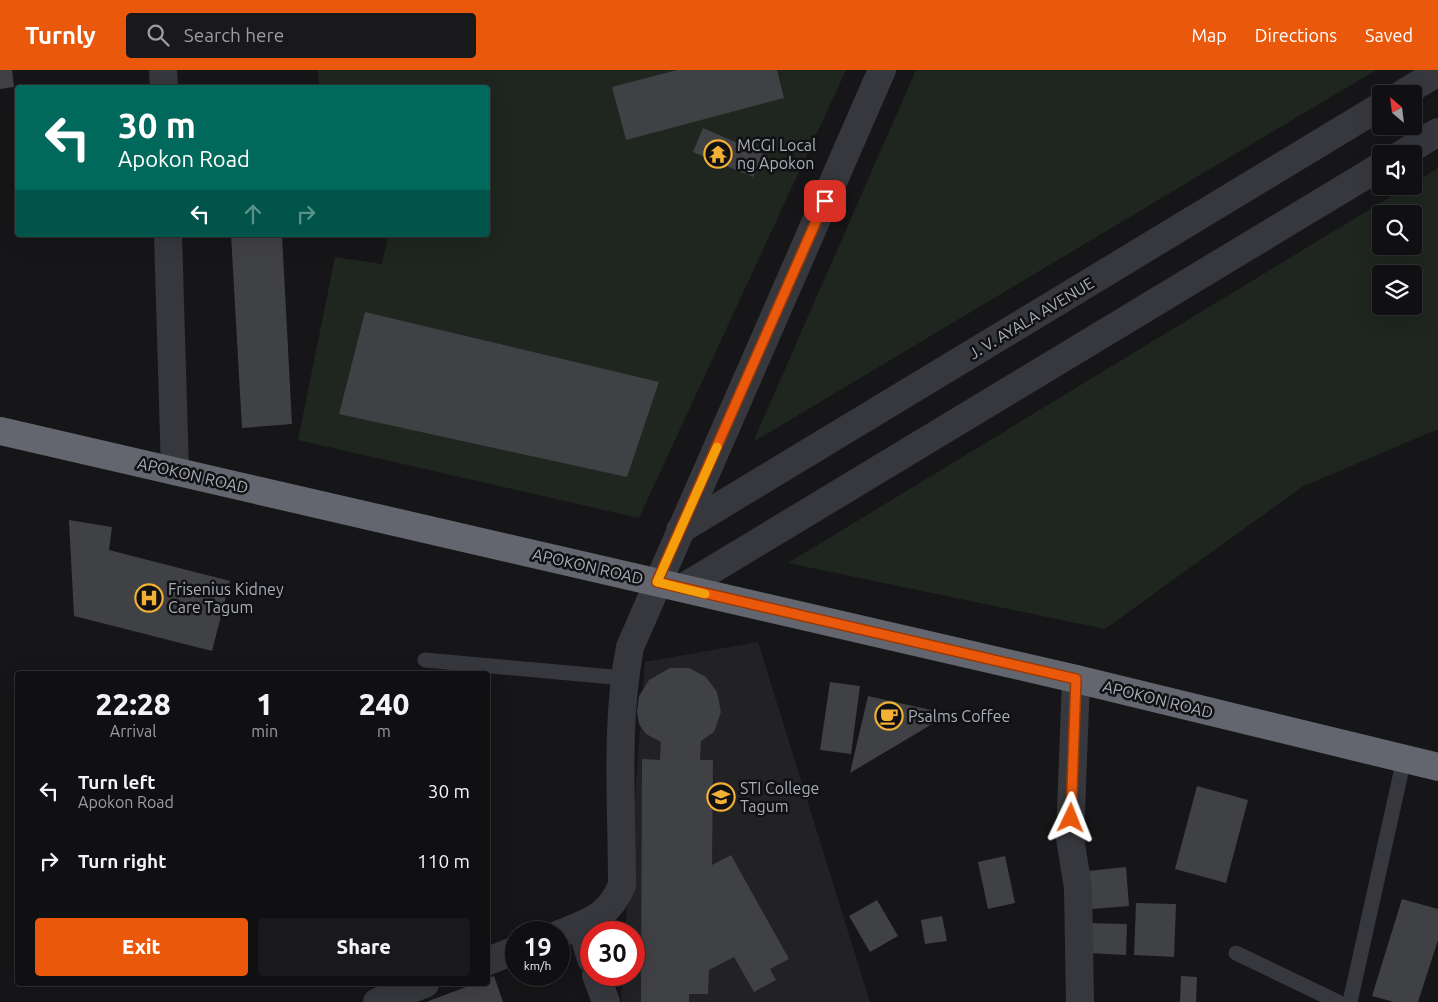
<!DOCTYPE html>
<html lang="en">
<head>
<meta charset="utf-8">
<style>
  body { margin:0; font-family:Ubuntu,sans-serif; background:#19191b; color:#f1f3f6; height:100vh; display:flex; flex-direction:column; font-size:19px; white-space:nowrap }
  * { box-sizing:border-box; margin:0 }
  p { font-size:16px; color:#9c9d9f }
  .icon { flex:none; width:28px; height:28px; fill:none; stroke:currentColor; stroke-width:2; stroke-linecap:round; stroke-linejoin:round }
  .map { position:relative; flex:1; overflow:hidden }
  .side { position:absolute; left:15px; top:601px; width:475px; height:315px; display:flex; flex-direction:column; background:#101012; border-radius:5px; box-shadow:0 5px 20px #0002,0 0 0 1px #303032 }
  .side>* { flex:none }
  .top-card { position:absolute; left:15px; top:15px; width:475px; height:152px; border-radius:5px; box-shadow:0 5px 20px #0002,0 0 0 1px #303032; background:#00695c; color:#fff; overflow:hidden }
  .needle { width:32px; rotate:332deg }
  .fabs { position:absolute; left:1372px; top:15px; display:grid; gap:10px }
  .fabs a { display:grid; place-items:center; width:50px; height:50px; border-radius:5px; background:#101012; box-shadow:0 5px 20px #0002,0 0 0 1px #303032; font-size:25px }
  .speed { position:absolute; left:505px; top:851px; display:flex; gap:10px; font-size:25px; font-weight:700; text-align:center }
  .speed>* { display:grid; place-content:center; width:65px; height:65px; border-radius:50%; background:#101012; box-shadow:0 5px 20px #0002,0 0 0 1px #303032; line-height:1 }
  .speed small { font-size:12px; font-weight:400 }
  .speed .limit { border:8px solid #d22; background:#fff; color:#111 }
  .pin { position:absolute; display:grid; place-items:center; width:42px; height:42px; color:#fff; margin:-21px; border-radius:10px; box-shadow:0 2px 8px #0006 }
  .me { position:absolute; width:55px; margin:-28px; rotate:2deg; stroke-linejoin:round; filter:drop-shadow(0 0 4px #0008) }
  .turn { display:flex; align-items:center; gap:18px; height:105px; padding:0 20px; font-size:22px }
  .turn .icon { width:65px; height:65px; stroke-width:2.5 }
  .turn b { display:block; font-size:35px; line-height:42px }
  .lanes { display:flex; align-items:center; height:48px; padding:0 20px; background:#0003; justify-content:center; gap:25px; direction:ltr }
  .lanes .off { opacity:.35 }
  .eta { display:flex; justify-content:space-evenly; align-items:center; height:85px; text-align:center }
  .eta b { font-size:30px; font-weight:800; line-height:35px }
  .cta { display:flex; gap:10px; margin-top:auto; padding:10px 20px }
  .cta a { flex:1; height:58px; border-radius:5px; background:#ea580c; color:#fff; font-size:20px; font-weight:800; line-height:58px; text-align:center }
  .cta a+a { background:#19191b; color:#f1f3f6 }
  ul { padding:0; list-style:none }
  li { display:flex; align-items:center; gap:15px; height:70px; padding:0 20px }
  li div { flex:1 }
  li b { display:block; font-size:19px }
  li em { font-style:normal }
  header { display:flex; align-items:center; gap:30px; box-sizing:border-box; height:70px; padding:0 25px; background:#ea580c; color:#fff }
  header strong { font-size:24px }
  nav { display:flex; gap:28px; margin-inline-start:auto; font-size:18px }
  .search { width:350px; height:45px; background:#19191b; display:flex; align-items:center; gap:12px; box-sizing:border-box; padding:0 18px; border-radius:5px; color:#9c9d9f; font-size:19px }
  .map>svg:first-child { display:block }
  .built { fill:#222225 }
  .green { fill:#1e261f; fill-rule:evenodd }
  .building { fill:#404145 }
  .lines { fill:none; stroke-linecap:round; stroke-linejoin:round }
  .lane { stroke:#37383d; stroke-width:15 }
  .street { stroke:#37383d; stroke-width:28 }
  .highway { stroke:#63666e; stroke-width:28 }
  .route-casing { stroke:#983908; stroke-width:12 }
  .route { stroke:#ea580c; stroke-width:9 }
  .slow { stroke:#f59e0b; stroke-width:9 }
  .labels { text-anchor:middle; stroke-width:5; stroke-linejoin:round; paint-order:stroke }
  .poi-label { font-size:16px; fill:#a8adb8; stroke:#111113; text-anchor:start }
  .street-label { font-size:16px; fill:#a8adb8; stroke:#111113 }
</style>
</head>
<body>
<header>
<strong>Turnly</strong>
<div class="search"><svg class="icon" aria-label="search" viewBox="0 0 24 24"><circle cx="10" cy="10" r="6"/><path d="M15 15l6 6"/></svg>Search here</div>
<nav><a>Map</a><a>Directions</a><a>Saved</a></nav>
</header>
<div class="map">
<svg width="1438" height="932" viewBox="0 0 1438 932">
  <rect width="100%" height="100%" fill="#161618"/>
  <path class="built" d="M758 572 870 932H621L622 905H634V862H625L645 592Z"/>
  <g class="green">
    <path d="M318 0H846L639 448 298 370 335 187 382 194 388 165H488V18L319 17Z"/>
    <path d="M916 0H1376L753 372Z"/>
    <path d="M1438 98V359L1302 417 1105 559 788 493 1408 116H1414V113ZM1381 144H1414V176H1381ZM1381 204H1414V236H1381Z"/>
  </g>
  <g class="building">
    <path d="M0 0H12L14 17 0 19Z"/>
    <path d="M677 0H777L784 28 626 70 612 17Z"/>
    <path d="M703 58 763 84 753 107 693 82Z"/>
    <path d="M231 165H282L292 354 242 358Z"/>
    <path d="M365 242 659 312 627 407 339 344Z"/>
    <path d="M69 450 112 457 109 480 230 511 212 581 74 546Z"/>
    <path d="M670 598H689L706 607 717 622 721 642 714 662 701 671 700 690H713L712 795 731 785 789 889 770 899 776 910 754 922 734 887 709 900 708 924H689V932H641L642 689 660 690 661 672 646 664 639 654 637 642 639 626 649 610Z"/>
    <path d="M830 612 860 616 851 684 820 680Z"/>
    <path d="M868 626 949 644 850 703Z"/>
    <path d="M1197 716 1248 730 1226 813 1175 799Z"/>
    <path d="M1005 786 1015 833 988 839 978 792Z"/>
    <path d="M1126 797 1129 836 1092 839 1088 801Z"/>
    <path d="M1402 829 1438 839V870L1418 932H1394L1372 926Z"/>
    <path d="M877 830 898 866 870 882 849 846Z"/>
    <path d="M1136 833 1176 834 1174 887 1134 885Z"/>
    <path d="M942 846 947 871 925 874 921 850Z"/>
    <path d="M1088 853 1127 854 1126 885 1087 883Z"/>
    <path d="M494 906 503 932H426L474 914H488V909Z"/>
    <path d="M1181 906 1197 907 1196 932H1180Z"/>
  </g>
  <g class="lines">
    <g class="lane">
      <path d="M425 590 624 608"/>
      <path d="M1236 883 1338 932"/>
      <path d="M1350 932 1404 689"/>
    </g>
    <g class="street">
      <path d="M163 0 164 18"/>
      <path d="M1402 24 1438 2"/>
      <path d="M1402 84 1438 62"/>
      <path d="M168 165 175 401"/>
      <path d="M680 460 1381 36"/>
      <path d="M682 518 1381 96"/>
      <path d="M1076 609 1070 768 1078 818 1080 932"/>
      <path d="M581 856 591 889"/>
      <path d="M559 864C589 852 609 847 622 815 622 736 615 654 630 577L882 0"/>
      <path d="M488 891 516 880"/>
      <path d="M596 905 606 932"/>
      <path d="M377 932 425 914"/>
    </g>
    <path class="highway" d="M0 361 1076 609 1438 697"/>
  </g>
  <g class="lines">
    <g class="route-casing">
      <path id="route" d="M825 131 657 512 1076 609 1071 748"/>
    </g>
    <use href="#route" class="route"/>
    <path class="slow" d="M705 524 657 512 717 377"/>
  </g>
  <defs>
    <g id="temple-ring" transform="scale(1.4375)"><circle r="9.5" fill="#111113" stroke="#f2b134" stroke-width="1.5"/><path d="M0-6L5-2H3V0L6.5 2.5H4V6H1.5V3h-3V6H-4V2.5H-6.5L-3 0V-2H-5Z" fill="#f2b134"/></g>
    <g id="hospital-ring" transform="scale(1.4375)"><circle r="9.5" fill="#111113" stroke="#f2b134" stroke-width="1.5"/><path d="M-5-5h3v3.5h4V-5h3V5h-3V1.5h-4V5h-3Z" fill="#f2b134"/></g>
    <g id="cafe-ring" transform="scale(1.4375)"><circle r="9.5" fill="#111113" stroke="#f2b134" stroke-width="1.5"/><path d="M-5.5-4.5H6V0H3Q3 3.5 0 3.5H-2.5Q-5.5 3.5-5.5 0ZM3-3.2v2h1.7v-2ZM-6 4.5H4V6H-6Z" fill="#f2b134"/></g>
    <g id="university-ring" transform="scale(1.4375)"><circle r="9.5" fill="#111113" stroke="#f2b134" stroke-width="1.5"/><path d="M0-5L7-2L0 1L-7-2ZM-4 1L0 2.5L4 1V4Q0 6-4 4Z" fill="#f2b134"/></g>
  </defs>
  <g fill-rule="evenodd">
    <use href="#temple-ring" x="718" y="84"/>
    <use href="#hospital-ring" x="149" y="528"/>
    <use href="#cafe-ring" x="889" y="646"/>
    <use href="#university-ring" x="721" y="727"/>
  </g>
  <g class="labels">
    <g class="poi-label">
      <text x="737" y="81">MCGI Local<tspan x="737" dy="18">ng Apokon</tspan></text>
      <text x="168" y="525">Frisenius Kidney<tspan x="168" dy="18">Care Tagum</tspan></text>
      <text x="908" y="652">Psalms Coffee</text>
      <text x="740" y="724">STI College<tspan x="740" dy="18">Tagum</tspan></text>
    </g>
    <g class="street-label">
      <text transform="translate(1031 248) rotate(-31)" y="6">J. V. AYALA AVENUE</text>
      <text transform="translate(193 405) rotate(13)" y="6">APOKON ROAD</text>
      <text transform="translate(588 496) rotate(13)" y="6">APOKON ROAD</text>
      <text transform="translate(1158 629) rotate(14)" y="6">APOKON ROAD</text>
    </g>
  </g>
</svg>
<div class="fabs">
<a><svg class="needle" viewBox="-14 -14 28 28"><path d="M0-13l5 13h-10z" fill="#e53935"/><path d="M0 13l5-13h-10z" fill="#9c9d9f"/></svg></a>
<a><svg class="icon" aria-label="sound" viewBox="0 0 24 24"><path d="M4 9h4l5-4v14l-5-4H4zM17 9q2 3 0 6"/></svg></a>
<a><svg class="icon" aria-label="search" viewBox="0 0 24 24"><circle cx="10" cy="10" r="6"/><path d="M15 15l6 6"/></svg></a>
<a><svg class="icon" aria-label="layers" viewBox="0 0 24 24"><path d="M12 4l9 5-9 5-9-5zM3 14l9 5 9-5"/></svg></a>
</div>
<div class="speed"><div>19<small>km/h</small></div><div class="limit">30</div></div>
<div class="pin" style="left:825px;top:131px;background:#d93025"><svg class="icon" aria-label="arrive" viewBox="0 0 24 24"><path d="M6 21V4h12l-3 4 3 4H6"/></svg></div>
<svg class="me" style="left:1071px;top:748px" viewBox="-20 -20 40 40"><path d="M0-17L14 15 0 8-14 15z" fill="#ea580c" stroke="#fff" stroke-width="4"/></svg>
<div class="top-card">
<div class="turn"><svg class="icon" aria-label="left" viewBox="0 0 24 24"><path d="M17 20v-9H6M10 6l-5 5 5 5"/></svg><div><b>30 m</b>Apokon Road</div></div>
<div class="lanes"><svg class="icon" aria-label="left" viewBox="0 0 24 24"><path d="M17 20v-9H6M10 6l-5 5 5 5"/></svg><svg class="icon off" aria-label="ahead" viewBox="0 0 24 24"><path d="M12 20V5M6 11l6-6 6 6"/></svg><svg class="icon off" aria-label="right" viewBox="0 0 24 24"><path d="M7 20v-9h11M14 6l5 5-5 5"/></svg></div>
</div>
<section class="side">
<div class="eta">
<div><b>22:28</b><p>Arrival</p></div>
<div><b>1</b><p>min</p></div>
<div><b>240</b><p>m</p></div>
</div>
<ul>
<li><svg class="icon" aria-label="left" viewBox="0 0 24 24"><path d="M17 20v-9H6M10 6l-5 5 5 5"/></svg><div><b>Turn left</b><p>Apokon Road</p></div><em>30 m</em></li>
<li><svg class="icon" aria-label="right" viewBox="0 0 24 24"><path d="M7 20v-9h11M14 6l5 5-5 5"/></svg><div><b>Turn right</b></div><em>110 m</em></li>
</ul>
<div class="cta"><a>Exit</a><a>Share</a></div>
</section>
</div>
</body>
</html>
